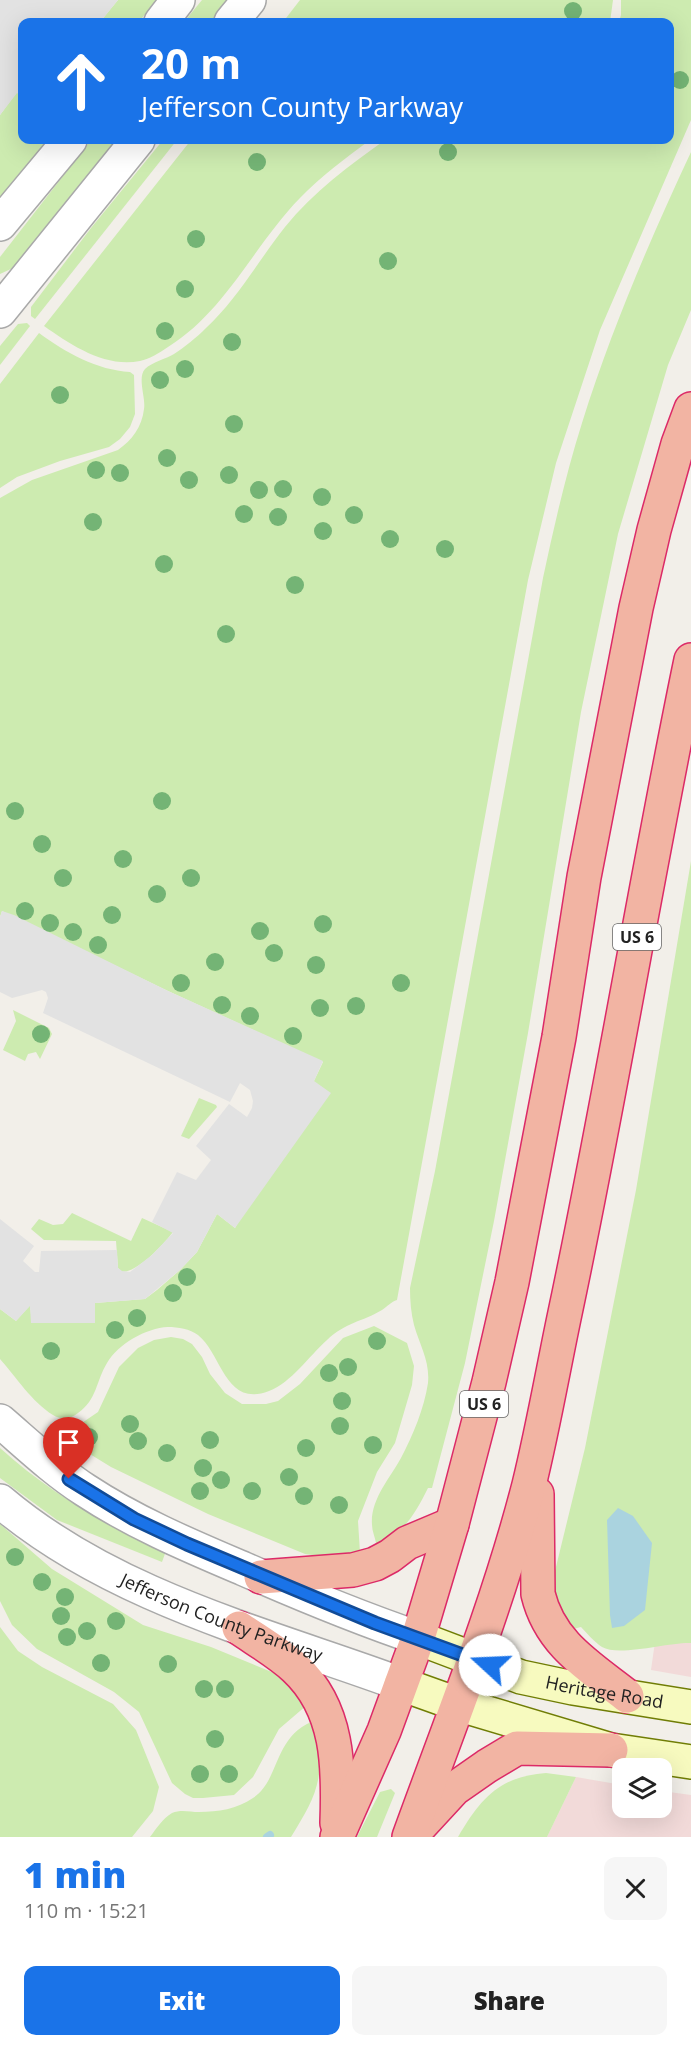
<!DOCTYPE html>
<html lang="en">
<head>
<meta charset="utf-8">
<style>
  body { margin:0; font-family:"Open Sans",sans-serif; background:#f6f6f6; color:#222; height:100vh; display:flex; flex-direction:column; font-size:22px; white-space:nowrap }
  * { box-sizing:border-box; margin:0 }
  p { font-size:20px; color:#767676 }
  .icon { flex:none; width:33px; height:33px; fill:none; stroke:currentColor; stroke-width:2; stroke-linecap:round; stroke-linejoin:round }
  .map { position:relative; height:1837px; overflow:hidden }
  .drawer { display:flex; flex-direction:column; background:#fff; flex:1 }
  .drawer>* { flex:none }
  .guide { position:absolute; left:18px; top:18px; width:656px; height:126px; border-radius:12px; box-shadow:0 6px 24px #0002; background:#1a73e8; color:#fff; overflow:hidden }
  .tools { position:absolute; left:612px; top:1758px; display:grid; gap:12px }
  .tools a { display:grid; place-items:center; width:60px; height:60px; border-radius:12px; background:#fff; box-shadow:0 6px 24px #0002; font-size:30px }
  .pin { position:absolute; display:grid; place-items:center; width:51px; height:51px; color:#fff; margin:-62px -26px; border-radius:50% 50% 50% 0; rotate:-45deg; box-shadow:0 0 6px #0007 }
  .pin .icon { rotate:45deg }
  .me { position:absolute; width:66px; margin:-33px; rotate:290deg; stroke-linejoin:round; filter:drop-shadow(0 0 4px #0008) }
  .turn { display:flex; align-items:center; gap:21px; height:126px; padding:0 24px; font-size:27px }
  .turn .icon { width:78px; height:78px; stroke-width:2.5 }
  .turn b { display:block; font-size:42px; line-height:51px }
  .round { display:grid; place-items:center; flex:none; width:63px; height:63px; border-radius:12px; background:#f6f6f6 }
  .headline { display:flex; align-items:center; justify-content:space-between; height:102px; padding:0 24px }
  h1 { font-size:36px; font-weight:800; line-height:45px; color:#1a73e8 }
  .button { display:flex; gap:12px; margin-top:auto; padding:12px 24px }
  .button a { flex:1; height:69px; border-radius:12px; background:#1a73e8; color:#fff; font-size:24px; font-weight:800; line-height:69px; text-align:center }
  .button a+a { background:#f6f6f6; color:#222 }
  .map>svg:first-child { display:block }
  .commercial { fill:#f2dad9 }
  .grass { fill:#cdebb0 }
  .parking { fill:#e2e2e2 }
  .water { fill:#aad3df }
  .lines { fill:none; stroke-linecap:round; stroke-linejoin:round }
  .stream { stroke:#aad3df; stroke-width:8 }
  .tertiary-casing { stroke:#a9a9a9; stroke-width:36 }
  .secondary-casing { stroke:#707d05; stroke-width:36 }
  .trunk-casing { stroke:#dc2a67; stroke-width:36 }
  .tertiary { stroke:#fff; stroke-width:33 }
  .secondary { stroke:#f7fabf; stroke-width:33 }
  .trunk { stroke:#f2b4a3; stroke-width:33 }
  .tree { fill:#74b475 }
  .route-casing { stroke:#114b97; stroke-width:15 }
  .route { stroke:#1a73e8; stroke-width:10 }
  .labels { text-anchor:middle; stroke-width:6; stroke-linejoin:round; paint-order:stroke }
  .shield { fill:#fff; stroke:#646464; stroke-width:1.5 }
  .shield-label { font-size:16px; font-weight:bold; fill:#222 }
  .street-label { font-size:18px; fill:#222; stroke:#fff }
</style>
</head>
<body>
<div class="map">
<svg width="691" height="1837" viewBox="0 0 691 1837">
  <rect width="100%" height="100%" fill="#f2efe9"/>
  <g class="commercial">
    <path d="M691 1388V1677L651 1670Z"/>
    <path d="M576 1777 622 1785V1808H662V1791L691 1795V1837H547Z"/>
  </g>
  <g class="grass">
    <path d="M118 0H156L139 22H100Z"/>
    <path d="M202 0H228L211 22H184Z"/>
    <path d="M300 0H613L610 22H283Z"/>
    <path d="M621 0H691V120L600 330 556 463 528 580 397 1300C391 1302 388 1306 382 1310 362 1322 346 1322 327 1340 308 1357 292 1382 269 1391 225 1408 222 1354 198 1335 190 1329 178 1327 168 1327 146 1328 118 1344 107 1363 96 1381 97 1400 78 1413 71 1419 61 1420 53 1415 32 1402 16 1377 0 1359V1309L16 1321 30 1305 32 1323H95V1303L145 1299 157 1290 180 1270 197 1252 217 1214 235 1228 314 1081 323 1062 168 991 2 911 0 917V498L32 480 118 450C132 440 142 427 144 409 146 398 137 378 145 369 152 362 166 359 174 354 185 347 197 337 206 328 237 299 259 260 285 227 313 192 350 165 385 140H669V22H619L621 15Z"/>
    <path d="M17 92 22 97V140H48L0 201V115Z"/>
    <path d="M91 140H120L25 257 13 268 0 274V257Z"/>
    <path d="M163 140H177L35 319 31 316V307L91 228Z"/>
    <path d="M191 140H370C346 158 321 176 300 198 254 245 226 311 168 347 159 353 150 359 140 361 105 368 71 345 44 326Z"/>
    <path d="M691 152V310L668 365 618 534 581 712 528 1033 494 1221 465 1363 432 1488H428C415 1514 406 1529 381 1545L376 1543C375 1537 372 1531 372 1525 370 1500 390 1478 401 1458 413 1435 424 1409 428 1383 430 1361 420 1346 414 1325 411 1313 410 1301 410 1288L435 1171 543 578C554 526 566 474 582 423 611 330 650 240 691 152Z"/>
    <path d="M27 323 30 326 0 365V346L18 324Z"/>
    <path d="M39 333C66 353 97 370 130 372L134 375 135 414 130 427 120 439 109 447 60 461 17 477 0 488V384Z"/>
    <path d="M691 861V1643C669 1642 619 1657 602 1647 594 1642 587 1633 581 1627L569 1630 556 1596 555 1571 585 1448 636 1190Z"/>
    <path d="M13 1010 49 1028 52 1034 40 1059 36 1052 28 1054 25 1061 3 1050 16 1021Z"/>
    <path d="M199 1098 216 1105 217 1107 189 1139 181 1136Z"/>
    <path d="M72 1213 131 1241 142 1218 173 1232C163 1245 138 1272 122 1272L118 1268 116 1241 44 1240 31 1229 39 1219 53 1225 63 1224Z"/>
    <path d="M374 1326 407 1343 414 1366 412 1385 395 1443 377 1472 358 1521 360 1553 341 1559 305 1554 208 1514 111 1467 67 1440 73 1429 98 1412 119 1367 138 1348 154 1340 171 1337 183 1339 192 1344 202 1357 210 1374 225 1393 242 1404H266L278 1401 300 1384 343 1338Z"/>
    <path d="M0 1448C51 1494 104 1524 166 1551L162 1562 57 1520 0 1478Z"/>
    <path d="M0 1524 52 1569 143 1625 211 1647 274 1673 294 1690 307 1705 279 1729 253 1777 234 1795 203 1798H193L185 1794 172 1783 139 1712 114 1692 37 1649 12 1625 0 1601Z"/>
    <path d="M0 1627 18 1651 42 1667 113 1704 136 1730 159 1787 153 1811 132 1837H0Z"/>
    <path d="M311 1722 315 1723C319 1732 319 1740 320 1750 322 1787 310 1806 291 1837H150C156 1829 163 1818 172 1813 181 1809 190 1812 199 1812 218 1812 237 1809 253 1798 280 1780 273 1739 311 1722Z"/>
    <path d="M546 1773 576 1777 547 1837H458C480 1799 500 1776 546 1773Z"/>
    <path d="M391 1789 395 1793 377 1837H357L380 1792Z"/>
  </g>
  <g class="parking">
    <path d="M0 0H118L100 22H22V97L17 93 0 115Z"/>
    <path d="M2 911 14 915 168 991 323 1061 314 1081 331 1093 235 1228 217 1214 197 1252 180 1270 145 1299 95 1303V1323H31L30 1306 16 1321 0 1309V1219L34 1246 23 1261 35 1272H39L41 1251 117 1250 118 1268 122 1271 130 1272 152 1255 173 1233 152 1222 177 1172 196 1180 211 1160 196 1146 229 1104 247 1117 252 1108 253 1101 250 1090 240 1083 230 1102 43 1013 48 998 46 992 42 990 12 998 0 992V917Z"/>
  </g>
  <path class="water" d="M618 1508 633 1516 652 1543 645 1610 624 1626 612 1628 610 1615 607 1520Z"/>
  <g class="lines">
    <path class="stream" d="M267 1837 270 1835"/>
    <g class="tertiary-casing">
      <g id="tertiary">
        <path d="M161 22 178 0"/>
        <path d="M231 22 249 0"/>
        <path d="M0 224 70 140"/>
        <path d="M0 311 138 140"/>
        <path d="M0 1421C28 1445 54 1470 85 1490 135 1523 190 1546 244 1569 301 1594 359 1618 418 1638"/>
        <path id="s1" d="M0 1501C113 1597 265 1634 401 1684"/>
      </g>
    </g>
    <g class="secondary-casing">
      <g id="secondary">
        <path id="s2" d="M418 1638 521 1677 573 1688 691 1707"/>
        <path d="M401 1684 457 1704 611 1750 691 1762"/>
      </g>
    </g>
    <g class="trunk-casing">
      <g id="trunk">
        <path d="M537 1494 538 1594C550 1644 589 1666 627 1696"/>
        <path d="M261 1577 353 1570 375 1564 390 1556 407 1543 452 1524"/>
        <path d="M239 1628C258 1641 279 1653 295 1668 339 1709 339 1767 337 1823"/>
        <path d="M419 1827 454 1789 487 1766 517 1748 611 1750"/>
        <path d="M337 1837 384 1731 418 1638 452 1524 489 1382 512 1282 559 1037 584 877 636 608 654 530 678 444 691 409"/>
        <path d="M409 1837C451 1721 498 1605 529 1485 543 1428 553 1370 565 1313 611 1096 646 877 691 660"/>
      </g>
    </g>
    <use href="#tertiary" class="tertiary"/>
    <use href="#secondary" class="secondary"/>
    <use href="#trunk" class="trunk"/>
  </g>
  <g class="tree">
    <circle cx="573" cy="11" r="9"/>
    <circle cx="680" cy="80" r="9"/>
    <circle cx="448" cy="152" r="9"/>
    <circle cx="257" cy="162" r="9"/>
    <circle cx="196" cy="239" r="9"/>
    <circle cx="388" cy="261" r="9"/>
    <circle cx="185" cy="289" r="9"/>
    <circle cx="165" cy="331" r="9"/>
    <circle cx="232" cy="342" r="9"/>
    <circle cx="185" cy="369" r="9"/>
    <circle cx="160" cy="380" r="9"/>
    <circle cx="60" cy="395" r="9"/>
    <circle cx="234" cy="424" r="9"/>
    <circle cx="167" cy="458" r="9"/>
    <circle cx="96" cy="470" r="9"/>
    <circle cx="120" cy="473" r="9"/>
    <circle cx="229" cy="475" r="9"/>
    <circle cx="189" cy="480" r="9"/>
    <circle cx="283" cy="489" r="9"/>
    <circle cx="259" cy="490" r="9"/>
    <circle cx="322" cy="497" r="9"/>
    <circle cx="244" cy="514" r="9"/>
    <circle cx="354" cy="515" r="9"/>
    <circle cx="278" cy="517" r="9"/>
    <circle cx="93" cy="522" r="9"/>
    <circle cx="323" cy="531" r="9"/>
    <circle cx="390" cy="539" r="9"/>
    <circle cx="445" cy="549" r="9"/>
    <circle cx="164" cy="564" r="9"/>
    <circle cx="295" cy="585" r="9"/>
    <circle cx="226" cy="634" r="9"/>
    <circle cx="162" cy="801" r="9"/>
    <circle cx="15" cy="811" r="9"/>
    <circle cx="42" cy="844" r="9"/>
    <circle cx="123" cy="859" r="9"/>
    <circle cx="63" cy="878" r="9"/>
    <circle cx="191" cy="878" r="9"/>
    <circle cx="157" cy="894" r="9"/>
    <circle cx="25" cy="911" r="9"/>
    <circle cx="112" cy="915" r="9"/>
    <circle cx="50" cy="923" r="9"/>
    <circle cx="323" cy="924" r="9"/>
    <circle cx="260" cy="931" r="9"/>
    <circle cx="73" cy="932" r="9"/>
    <circle cx="98" cy="945" r="9"/>
    <circle cx="274" cy="953" r="9"/>
    <circle cx="215" cy="962" r="9"/>
    <circle cx="316" cy="965" r="9"/>
    <circle cx="181" cy="983" r="9"/>
    <circle cx="401" cy="983" r="9"/>
    <circle cx="222" cy="1005" r="9"/>
    <circle cx="356" cy="1006" r="9"/>
    <circle cx="320" cy="1008" r="9"/>
    <circle cx="250" cy="1016" r="9"/>
    <circle cx="41" cy="1034" r="9"/>
    <circle cx="293" cy="1036" r="9"/>
    <circle cx="187" cy="1277" r="9"/>
    <circle cx="173" cy="1293" r="9"/>
    <circle cx="137" cy="1318" r="9"/>
    <circle cx="115" cy="1330" r="9"/>
    <circle cx="377" cy="1341" r="9"/>
    <circle cx="51" cy="1351" r="9"/>
    <circle cx="348" cy="1367" r="9"/>
    <circle cx="329" cy="1373" r="9"/>
    <circle cx="342" cy="1401" r="9"/>
    <circle cx="130" cy="1424" r="9"/>
    <circle cx="340" cy="1426" r="9"/>
    <circle cx="89" cy="1437" r="9"/>
    <circle cx="210" cy="1440" r="9"/>
    <circle cx="138" cy="1441" r="9"/>
    <circle cx="373" cy="1445" r="9"/>
    <circle cx="306" cy="1448" r="9"/>
    <circle cx="167" cy="1453" r="9"/>
    <circle cx="203" cy="1468" r="9"/>
    <circle cx="289" cy="1477" r="9"/>
    <circle cx="221" cy="1480" r="9"/>
    <circle cx="200" cy="1491" r="9"/>
    <circle cx="252" cy="1491" r="9"/>
    <circle cx="304" cy="1496" r="9"/>
    <circle cx="339" cy="1505" r="9"/>
    <circle cx="15" cy="1557" r="9"/>
    <circle cx="42" cy="1582" r="9"/>
    <circle cx="65" cy="1597" r="9"/>
    <circle cx="61" cy="1616" r="9"/>
    <circle cx="116" cy="1621" r="9"/>
    <circle cx="87" cy="1631" r="9"/>
    <circle cx="67" cy="1637" r="9"/>
    <circle cx="101" cy="1663" r="9"/>
    <circle cx="168" cy="1664" r="9"/>
    <circle cx="204" cy="1689" r="9"/>
    <circle cx="225" cy="1689" r="9"/>
    <circle cx="215" cy="1739" r="9"/>
    <circle cx="200" cy="1774" r="9"/>
    <circle cx="229" cy="1774" r="9"/>
  </g>
  <g class="lines">
    <g class="route-casing">
      <path id="route" d="M69 1479 134 1519 187 1544 375 1623 490 1665"/>
    </g>
    <use href="#route" class="route"/>
  </g>
  <g class="labels">
    <g class="shield">
      <rect x="613" y="924" width="48" height="26" rx="4.5"/>
      <rect x="460" y="1391" width="48" height="26" rx="4.5"/>
    </g>
    <g class="shield-label">
      <text x="637" y="943">US 6</text>
      <text x="484" y="1410">US 6</text>
    </g>
    <g class="street-label">
      <text dy="6" stroke="none"><textPath href="#s1" startOffset="252">Jefferson County Parkway</textPath></text>
      <text dy="6" stroke="none"><textPath href="#s2" startOffset="195">Heritage Road</textPath></text>
    </g>
  </g>
</svg>
<div class="tools">
<a><svg class="icon" aria-label="layers" viewBox="0 0 24 24"><path d="M12 4l9 5-9 5-9-5zM3 14l9 5 9-5"/></svg></a>
</div>
<div class="pin" style="left:69px;top:1479px;background:#d93025"><svg class="icon" aria-label="arrive" viewBox="0 0 24 24"><path d="M6 21V4h12l-3 4 3 4H6"/></svg></div>
<svg class="me" style="left:490px;top:1665px" viewBox="-20 -20 40 40"><circle r="19" fill="#fff"/><path d="M0-13L10 11 0 6-10 11z" fill="#1a73e8"/></svg>
<div class="guide">
<div class="turn"><svg class="icon" aria-label="ahead" viewBox="0 0 24 24"><path d="M12 20V5M6 11l6-6 6 6"/></svg><div><b>20 m</b>Jefferson County Parkway</div></div>
</div>
</div>
<section class="drawer">
<div class="headline"><div><h1>1 min</h1><p>110 m · 15:21</p></div><a class="round"><svg class="icon" aria-label="close" viewBox="0 0 24 24"><path d="M6 6l12 12M18 6L6 18"/></svg></a></div>
<div class="button"><a>Exit</a><a>Share</a></div>
</section>
</body>
</html>
